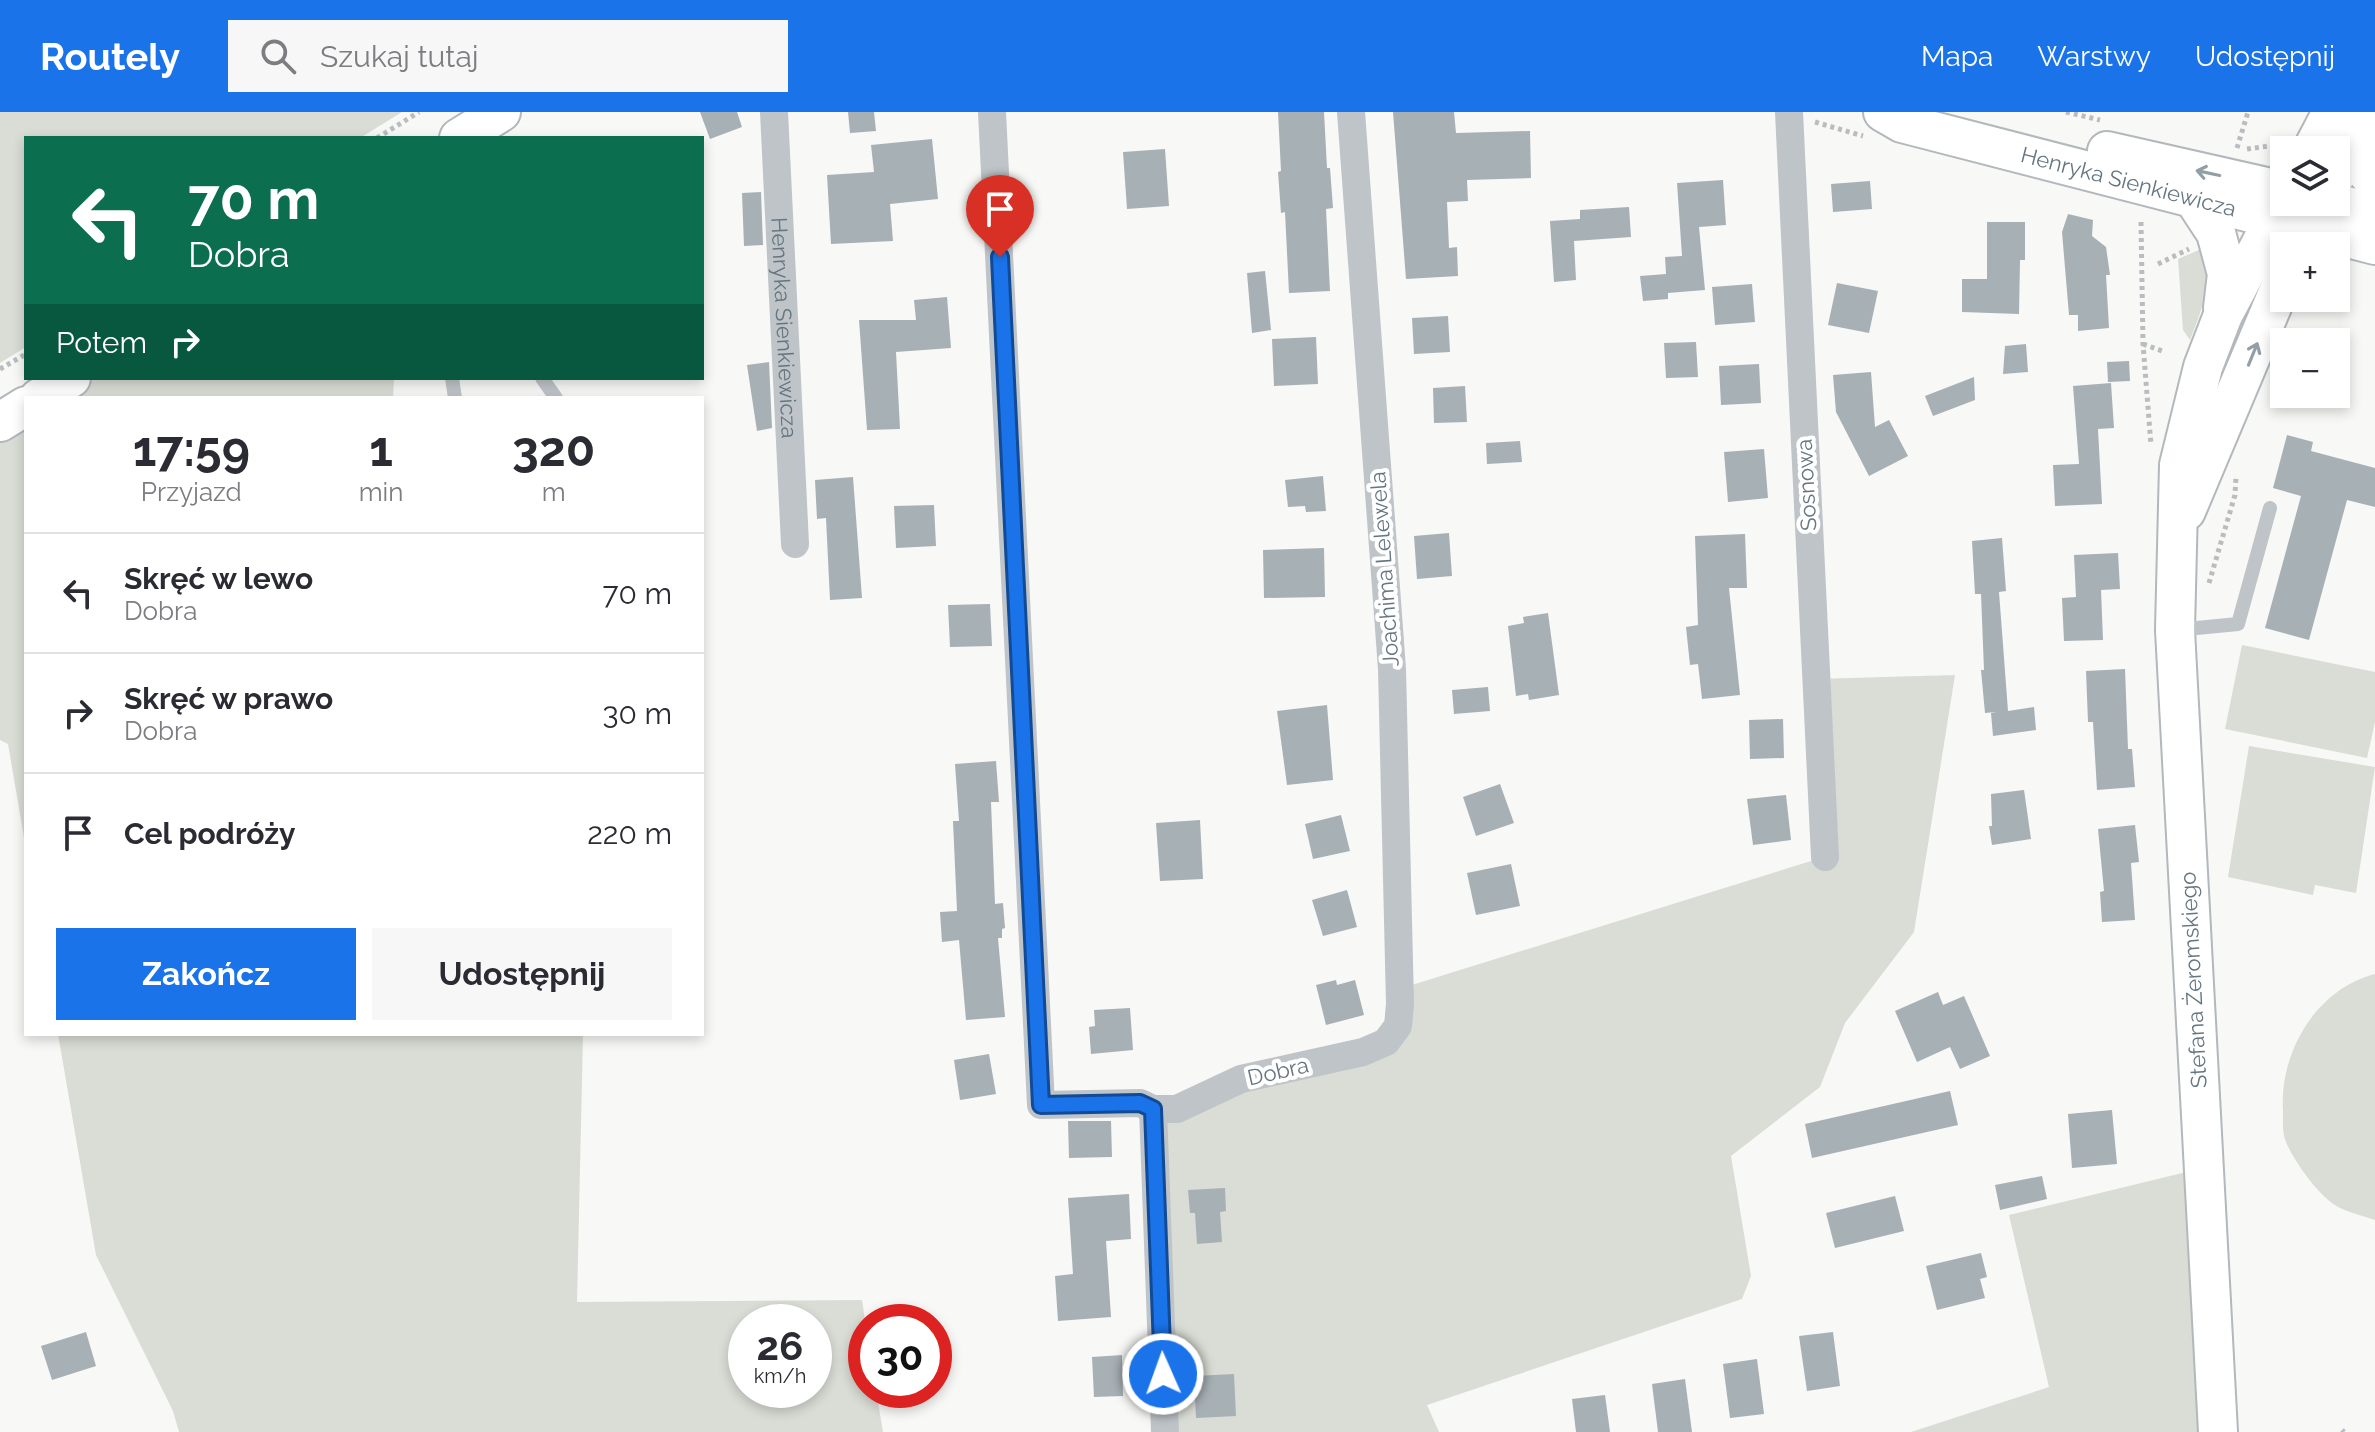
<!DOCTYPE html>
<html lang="pl">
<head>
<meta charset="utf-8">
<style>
  body { margin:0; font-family:Raleway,sans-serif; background:#f7f7f7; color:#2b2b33; height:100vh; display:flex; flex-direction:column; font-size:30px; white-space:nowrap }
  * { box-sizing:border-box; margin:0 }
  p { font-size:26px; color:#7c7c81 }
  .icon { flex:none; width:44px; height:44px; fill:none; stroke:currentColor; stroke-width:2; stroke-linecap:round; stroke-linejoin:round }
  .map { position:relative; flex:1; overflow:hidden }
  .drawer { position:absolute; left:24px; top:284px; width:680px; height:640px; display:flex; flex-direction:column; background:#fff; border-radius:0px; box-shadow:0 4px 12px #0003 }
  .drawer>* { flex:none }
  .banner { position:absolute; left:24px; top:24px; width:680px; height:244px; border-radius:0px; box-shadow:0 4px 12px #0003; background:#0b6e4f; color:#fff; overflow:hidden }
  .fabs { position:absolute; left:2270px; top:24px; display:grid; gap:16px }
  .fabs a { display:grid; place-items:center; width:80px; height:80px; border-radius:0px; background:#fff; box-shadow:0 4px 12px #0003; font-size:40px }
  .speed { position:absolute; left:728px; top:1192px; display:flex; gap:16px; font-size:40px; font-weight:700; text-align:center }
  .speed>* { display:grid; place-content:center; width:104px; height:104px; border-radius:50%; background:#fff; box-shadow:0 4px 12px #0003; line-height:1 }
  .speed small { font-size:20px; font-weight:400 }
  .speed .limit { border:12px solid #d22; background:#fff; color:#111 }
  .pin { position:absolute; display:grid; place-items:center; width:68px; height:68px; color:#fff; margin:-82px -34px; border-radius:50% 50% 50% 0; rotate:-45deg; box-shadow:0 0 8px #0007 }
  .pin .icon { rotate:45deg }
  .me { position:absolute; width:88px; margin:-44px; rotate:358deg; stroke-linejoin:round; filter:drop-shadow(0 0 6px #0008) }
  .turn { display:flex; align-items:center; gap:28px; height:168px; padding:0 32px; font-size:36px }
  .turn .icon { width:104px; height:104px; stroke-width:2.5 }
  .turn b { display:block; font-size:56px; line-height:68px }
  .then { display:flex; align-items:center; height:76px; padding:0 32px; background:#0003; gap:16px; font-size:30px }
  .eta { display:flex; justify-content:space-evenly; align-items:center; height:136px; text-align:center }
  .eta b { font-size:48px; font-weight:700; line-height:56px }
  .primary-button { display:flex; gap:16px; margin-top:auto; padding:16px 32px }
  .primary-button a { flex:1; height:92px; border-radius:0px; background:#1a73e8; color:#fff; font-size:32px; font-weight:700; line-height:92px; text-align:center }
  .primary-button a+a { background:#f7f7f7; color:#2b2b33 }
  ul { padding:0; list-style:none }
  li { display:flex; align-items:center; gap:24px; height:120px; padding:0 32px; border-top:2px solid #e1e1e2 }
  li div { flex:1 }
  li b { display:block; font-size:30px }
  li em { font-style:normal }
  header { display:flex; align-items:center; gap:48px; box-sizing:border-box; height:112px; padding:0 40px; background:#1a73e8; color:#fff }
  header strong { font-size:38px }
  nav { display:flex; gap:44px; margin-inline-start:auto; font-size:28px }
  .search { width:560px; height:72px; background:#f7f7f7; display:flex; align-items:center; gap:20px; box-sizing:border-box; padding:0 28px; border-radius:0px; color:#7c7c81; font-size:30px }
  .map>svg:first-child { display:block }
  .green { fill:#d9ddd5; fill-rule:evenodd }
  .building { fill:#a7b0b5 }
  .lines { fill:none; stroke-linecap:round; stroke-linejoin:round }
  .secondary-casing { stroke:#b2b8bc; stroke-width:42 }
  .path { stroke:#babdc0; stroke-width:5; stroke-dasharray:4 4; stroke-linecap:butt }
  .lane { stroke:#bfc4c8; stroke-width:14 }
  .street { stroke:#bfc4c8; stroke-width:28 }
  .secondary { stroke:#fff; stroke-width:38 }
  .oneway { stroke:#939fa6 }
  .route-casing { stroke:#114b97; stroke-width:20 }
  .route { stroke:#1a73e8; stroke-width:14 }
  .labels { text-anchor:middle; stroke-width:8; stroke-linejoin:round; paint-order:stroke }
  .street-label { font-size:22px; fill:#657680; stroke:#fff }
</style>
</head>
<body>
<header>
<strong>Routely</strong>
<div class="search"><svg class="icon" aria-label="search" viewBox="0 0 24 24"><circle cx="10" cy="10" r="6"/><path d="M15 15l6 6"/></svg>Szukaj tutaj</div>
<nav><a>Mapa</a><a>Warstwy</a><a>Udostępnij</a></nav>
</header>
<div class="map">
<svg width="2375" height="1320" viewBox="0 0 2375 1320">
  <rect width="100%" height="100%" fill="#f8f8f6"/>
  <g class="green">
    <path d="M0 0H402L360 26H26V235L0 251Z"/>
    <path d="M2199 138C2215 170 2202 196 2190 228L2183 218 2178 147Z"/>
    <path d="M71 266H394L393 286H39Z"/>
    <path d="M26 294V737L8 632 0 628V310Z"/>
    <path d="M2242 533 2375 560V610L2367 646 2225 617Z"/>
    <path d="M1955 563 1914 820 1845 911 1820 975 1731 1044 1751 1164 1742 1187 1427 1293 1439 1320H1165L1153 1029 1177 997 1386 930 1399 877 1824 745 1814 567Z"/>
    <path d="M2249 634 2375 655 2356 781 2315 773 2313 783 2228 765Z"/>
    <path d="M2375 862V1108C2364 1104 2351 1101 2340 1096 2320 1086 2295 1051 2286 1030 2282 1021 2283 1009 2283 999 2279 941 2316 877 2375 862Z"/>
    <path d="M58 922H583L577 1190 862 1188 866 1215V1278H876L883 1320H179L173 1299 96 1143ZM746 1210H814V1278H746Z"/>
    <path d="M2203 1056 2218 1320H1911L2049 1275 2009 1103Z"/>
  </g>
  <g class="building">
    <path d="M700 0H737L742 15 710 27Z"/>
    <path d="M848 0H874L876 19 850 21Z"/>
    <path d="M1278 0H1324L1327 56H1330L1333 96 1326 97 1330 179 1289 181 1285 100 1281 101 1278 60 1281 59Z"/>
    <path d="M1393 0H1454L1456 21 1530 19 1531 66 1467 68 1468 89 1447 90 1449 136 1457 135 1458 164 1406 167Z"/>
    <path d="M932 27 938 87 890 92 893 129 831 132 827 63 874 60 871 33Z"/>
    <path d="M1165 37 1169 94 1127 97 1123 40Z"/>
    <path d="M1723 68 1726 113 1699 115 1705 178 1668 181V187L1643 189 1640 164 1666 162 1665 145 1682 144 1677 71Z"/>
    <path d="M1870 69 1872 97 1833 100 1831 72Z"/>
    <path d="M761 80 763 133 744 134 742 81Z"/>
    <path d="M1629 95 1631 125 1574 129 1576 168 1554 170 1550 109 1580 107V98Z"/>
    <path d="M2068 102 2093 108 2092 124 2106 135 2110 163H2106L2109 216 2078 219V203H2069L2062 120Z"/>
    <path d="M1987 110H2025V148H2020L2019 202 1962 200V167H1987Z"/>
    <path d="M1265 159 1271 218 1252 221 1247 161Z"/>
    <path d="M1837 171 1878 179 1869 221 1828 213Z"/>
    <path d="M1752 172 1755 210 1715 213 1712 175Z"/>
    <path d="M947 185 951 236 896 240 900 317 867 318 859 208H916L914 188Z"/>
    <path d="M1448 204 1450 240 1414 242 1412 206Z"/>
    <path d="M1316 225 1318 272 1274 274 1272 227Z"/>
    <path d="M1696 230 1698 265 1666 266 1664 231Z"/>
    <path d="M2026 232 2028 260 2003 262 2005 234Z"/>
    <path d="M2129 249 2130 269 2108 270 2107 250Z"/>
    <path d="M769 250 772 316 757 319 747 253Z"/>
    <path d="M1759 252 1761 291 1721 293 1719 254Z"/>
    <path d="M1871 260 1875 315 1889 308 1908 344 1869 364 1836 300 1833 263Z"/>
    <path d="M1974 265 1975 288 1933 304 1925 284Z"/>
    <path d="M2111 271 2114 316 2098 317 2102 392 2055 394 2053 353 2079 352 2073 274Z"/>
    <path d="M1465 274 1467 310 1434 311 1433 276Z"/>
    <path d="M2287 323 2313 330 2311 339 2375 356V395L2347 388 2309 528 2265 516 2301 384 2273 376Z"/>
    <path d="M1520 329 1522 350 1487 352 1486 331Z"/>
    <path d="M1764 337 1768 386 1728 390 1724 340Z"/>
    <path d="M1323 364 1326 399 1306 400 1305 394 1288 395 1285 368Z"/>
    <path d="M853 365 862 486 830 488 826 406 817 407 815 368Z"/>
    <path d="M934 393 936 434 896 436 894 394Z"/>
    <path d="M1449 421 1452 464 1417 467 1414 424Z"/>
    <path d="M1745 422 1747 476H1729L1740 583 1702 587 1698 552 1690 553 1686 515 1698 513 1695 424Z"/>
    <path d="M2002 426 2006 479 1999 480 2008 599 2034 595 2036 618 1993 624 1991 601 1996 600 1985 601 1981 558H1984L1981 482H1975L1972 429Z"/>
    <path d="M1324 436 1325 485 1264 486 1263 438Z"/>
    <path d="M2118 441 2120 477 2101 478 2103 528 2064 529 2062 486 2076 485 2074 443Z"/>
    <path d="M990 492 992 534 950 535 948 493Z"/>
    <path d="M1548 501 1559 583 1529 588 1528 582 1516 584 1508 514 1524 511 1523 505Z"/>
    <path d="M2125 557 2128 637H2132L2135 675 2097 678 2093 610H2088L2086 559Z"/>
    <path d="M1488 575 1490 599 1454 602 1452 578Z"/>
    <path d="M1327 593 1333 668 1287 673 1277 599Z"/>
    <path d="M1783 607 1784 646 1750 647 1749 608Z"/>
    <path d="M996 649 999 690H991L995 792 1003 791 1005 816 1002 817V826H998L1005 905 966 908 959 828 942 830 940 800 957 799 953 709H959L955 652Z"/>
    <path d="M1500 672 1514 711 1476 724 1463 685Z"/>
    <path d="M2024 678 2031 727 1992 733 1989 714H1992L1991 682Z"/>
    <path d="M1786 683 1791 728 1753 733 1747 687Z"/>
    <path d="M1341 703 1350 739 1313 747 1305 712Z"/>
    <path d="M1200 708 1203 767 1160 769 1156 711Z"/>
    <path d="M2135 713 2139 750 2131 751 2135 808 2102 810 2100 780 2104 779 2098 717Z"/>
    <path d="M1511 752 1520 794 1476 803 1467 761Z"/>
    <path d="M1347 778 1357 815 1323 824 1312 788Z"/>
    <path d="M1336 868 1337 873 1355 868 1364 903 1326 913 1316 873Z"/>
    <path d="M1938 880 1943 893 1964 884 1990 944 1960 957 1950 935 1917 950 1895 899Z"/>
    <path d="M1130 896 1133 938 1091 942 1089 915 1095 914 1094 898Z"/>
    <path d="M989 942 996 982 960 988 954 948Z"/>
    <path d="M1950 979 1958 1013 1812 1046 1805 1012Z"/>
    <path d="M2112 998 2117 1052 2072 1056 2068 1002Z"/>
    <path d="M1068 1009H1111L1112 1045 1069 1046Z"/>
    <path d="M2042 1064 2047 1087 2000 1098 1995 1073Z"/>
    <path d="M1225 1076 1226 1099 1220 1100 1222 1130 1197 1132 1195 1101H1190L1188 1078Z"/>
    <path d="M1129 1082 1131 1127 1106 1129 1111 1205 1058 1209 1055 1164 1073 1162 1068 1086Z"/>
    <path d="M1895 1084 1904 1119 1835 1136 1826 1101Z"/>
    <path d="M1981 1141 1987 1165 1980 1167 1985 1186 1937 1198 1926 1154Z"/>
    <path d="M86 1220 96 1254 52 1268 41 1234Z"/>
    <path d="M1833 1220 1840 1274 1807 1279 1799 1224Z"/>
    <path d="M1122 1243 1123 1284 1094 1285 1092 1245Z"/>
    <path d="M1757 1247 1764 1302 1730 1306 1723 1252Z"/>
    <path d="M1234 1262 1236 1304 1196 1306 1194 1264Z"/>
    <path d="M1685 1267 1692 1320H1658L1652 1272Z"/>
    <path d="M1605 1283 1610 1320H1576L1572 1287Z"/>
  </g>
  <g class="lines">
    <g class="secondary-casing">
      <g id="secondary">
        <path id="s2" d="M1883 0 1902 11 2375 133"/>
        <path d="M2358 16 2367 61 2375 70"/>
        <path d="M459 26 501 0"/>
        <path d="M2312 38 2332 0"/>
        <path d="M2107 39 2284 79"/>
        <path d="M2336 63 2366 0"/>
        <path d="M2193 86 2216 121 2227 162 2223 196"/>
        <path d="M2331 90 2375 101"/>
        <path d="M39 286 71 266"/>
        <path d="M0 310 26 294"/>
        <path d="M2186 399 2284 166"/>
        <path d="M2218 1320 2175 518 2179 353 2203 255 2223 203 2284 88"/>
      </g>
    </g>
    <g class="path">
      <path d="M2066 0 2100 8"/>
      <path d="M1815 10 1863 24"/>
      <path d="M377 26 419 0"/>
      <path d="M2237 36 2248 0"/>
      <path d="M2247 37 2284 32"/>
      <path d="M2141 110 2143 232 2151 333"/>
      <path d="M2158 152 2189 137"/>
      <path d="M2143 232 2165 240"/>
      <path d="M0 257 26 242"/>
      <path d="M2209 471 2235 383 2236 364"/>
      <path d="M2342 1318 2344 1320"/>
    </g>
    <g class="lane">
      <path d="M452 266 455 286"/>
      <path d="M542 266 556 286"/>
      <path d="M2176 518 2238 512 2270 396"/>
    </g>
    <g class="street">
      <path id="s1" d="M774 0 795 432"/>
      <path d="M992 0 1041 993 1140 991 1153 997H1177L1241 967 1363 940 1386 930 1398 914 1400 892 1392 557 1351 0"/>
      <path d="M1789 0 1825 745"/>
      <path d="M1153 997 1165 1320"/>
    </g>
    <use href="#secondary" class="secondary"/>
  </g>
  <defs><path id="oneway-shaft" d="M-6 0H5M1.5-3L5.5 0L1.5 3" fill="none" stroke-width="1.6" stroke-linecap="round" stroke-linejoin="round" transform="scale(2)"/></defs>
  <g class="oneway">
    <use href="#oneway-shaft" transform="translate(2208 61) rotate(-168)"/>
    <use href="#oneway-shaft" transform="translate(2253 242) rotate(-68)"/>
  </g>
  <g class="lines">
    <g class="route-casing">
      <path id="route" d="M1000 145 1041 993 1140 991 1153 997 1163 1262"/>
    </g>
    <use href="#route" class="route"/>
  </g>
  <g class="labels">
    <g class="street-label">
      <text dy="8" stroke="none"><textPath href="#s2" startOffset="256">Henryka Sienkiewicza</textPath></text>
      <text dy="8" stroke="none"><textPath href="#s1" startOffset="216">Henryka Sienkiewicza</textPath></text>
      <text transform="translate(1806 373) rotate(-93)" y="8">Sosnowa</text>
      <text transform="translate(1384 457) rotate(-94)" y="8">Joachima Lelewela</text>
      <text transform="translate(2193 868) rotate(-93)" y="8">Stefana Żeromskiego</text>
      <text transform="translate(1278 959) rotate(-13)" y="8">Dobra</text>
    </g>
  </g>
</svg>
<div class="fabs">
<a><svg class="icon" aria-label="layers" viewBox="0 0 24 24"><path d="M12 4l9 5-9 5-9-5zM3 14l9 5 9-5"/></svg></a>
<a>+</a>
<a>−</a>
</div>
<div class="speed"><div>26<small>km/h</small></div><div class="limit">30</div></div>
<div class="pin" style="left:1000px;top:145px;background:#d93025"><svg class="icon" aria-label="arrive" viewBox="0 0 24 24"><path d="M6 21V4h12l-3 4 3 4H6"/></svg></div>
<svg class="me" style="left:1163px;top:1262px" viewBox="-20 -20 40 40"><circle r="17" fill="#1a73e8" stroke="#fff" stroke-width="3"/><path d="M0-11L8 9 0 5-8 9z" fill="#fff"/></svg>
<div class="banner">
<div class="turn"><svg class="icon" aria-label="left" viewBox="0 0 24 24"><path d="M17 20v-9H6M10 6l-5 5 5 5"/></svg><div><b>70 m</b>Dobra</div></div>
<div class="then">Potem<svg class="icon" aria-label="right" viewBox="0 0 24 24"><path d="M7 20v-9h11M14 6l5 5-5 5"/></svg></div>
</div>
<section class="drawer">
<div class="eta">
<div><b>17:59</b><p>Przyjazd</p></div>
<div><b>1</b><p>min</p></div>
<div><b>320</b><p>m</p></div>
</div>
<ul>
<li><svg class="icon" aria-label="left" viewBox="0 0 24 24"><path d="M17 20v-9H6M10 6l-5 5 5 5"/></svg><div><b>Skręć w lewo</b><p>Dobra</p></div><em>70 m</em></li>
<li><svg class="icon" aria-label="right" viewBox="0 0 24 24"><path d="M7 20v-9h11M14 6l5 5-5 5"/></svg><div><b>Skręć w prawo</b><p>Dobra</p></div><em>30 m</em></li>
<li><svg class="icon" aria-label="arrive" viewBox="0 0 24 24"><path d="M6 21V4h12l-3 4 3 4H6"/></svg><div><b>Cel podróży</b></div><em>220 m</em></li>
</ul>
<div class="primary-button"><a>Zakończ</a><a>Udostępnij</a></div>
</section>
</div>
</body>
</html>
